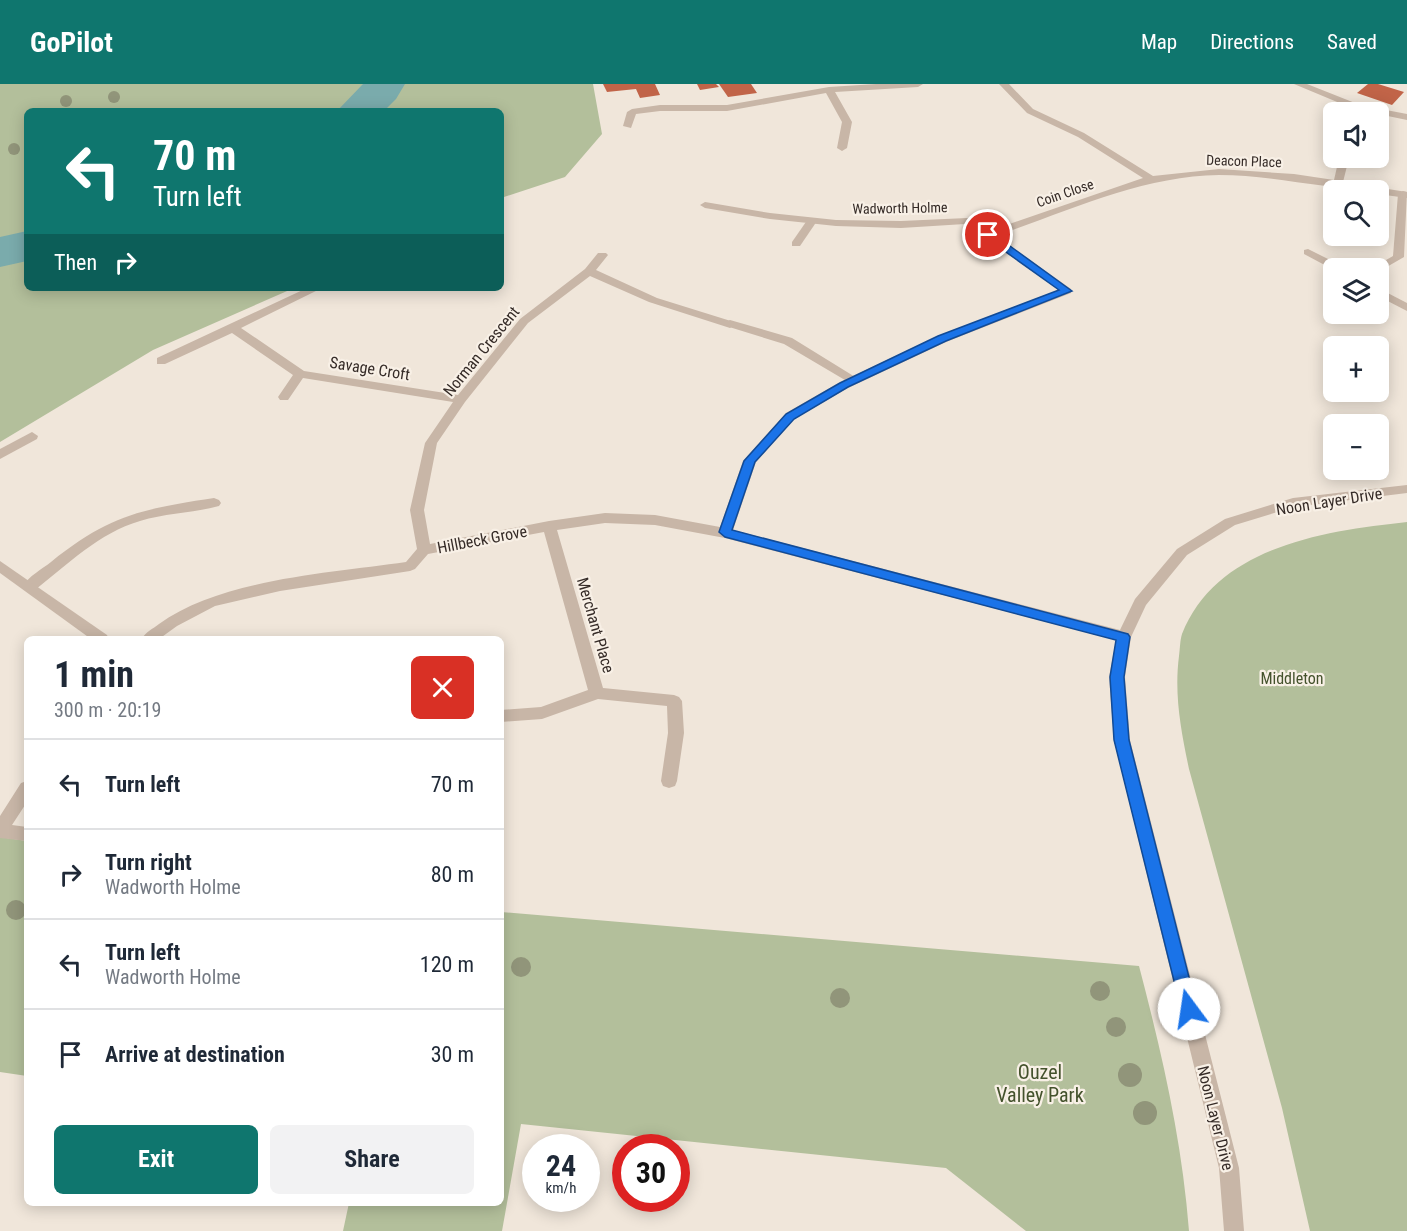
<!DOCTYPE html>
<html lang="en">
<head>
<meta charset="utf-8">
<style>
  body { margin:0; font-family:"Roboto Condensed",sans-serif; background:#f2f2f3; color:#1f2937; height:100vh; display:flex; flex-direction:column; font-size:22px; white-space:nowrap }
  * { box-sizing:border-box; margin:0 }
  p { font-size:20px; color:#747a83 }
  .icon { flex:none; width:33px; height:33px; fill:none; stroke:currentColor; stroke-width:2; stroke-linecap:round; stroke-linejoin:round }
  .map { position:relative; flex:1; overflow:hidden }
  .side { position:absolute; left:24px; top:552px; width:480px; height:570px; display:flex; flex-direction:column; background:#fff; border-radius:9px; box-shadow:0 3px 15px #0003 }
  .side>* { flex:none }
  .guide { position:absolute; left:24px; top:24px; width:480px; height:183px; border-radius:9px; box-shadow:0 3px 15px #0003; background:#0f766e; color:#fff; overflow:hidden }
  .fabs { position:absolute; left:1323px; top:18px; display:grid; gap:12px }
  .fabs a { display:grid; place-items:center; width:66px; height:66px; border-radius:9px; background:#fff; box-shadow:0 3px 15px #0003; font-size:30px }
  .speed { position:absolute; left:522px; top:1050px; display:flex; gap:12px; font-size:30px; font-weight:700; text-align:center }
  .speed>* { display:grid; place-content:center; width:78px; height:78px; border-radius:50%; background:#fff; box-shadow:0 3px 15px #0003; line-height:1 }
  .speed small { font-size:15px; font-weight:400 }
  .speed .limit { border:9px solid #d22; background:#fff; color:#111 }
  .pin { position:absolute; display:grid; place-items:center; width:51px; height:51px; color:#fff; margin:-26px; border:3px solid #fff; border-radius:50%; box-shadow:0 2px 6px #0007 }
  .me { position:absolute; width:66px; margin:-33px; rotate:346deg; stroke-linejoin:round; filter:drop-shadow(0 0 4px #0008) }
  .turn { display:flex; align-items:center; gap:21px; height:126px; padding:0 30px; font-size:27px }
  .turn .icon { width:78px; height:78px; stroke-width:2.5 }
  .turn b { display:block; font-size:42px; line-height:51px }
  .then { display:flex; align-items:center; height:57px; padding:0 30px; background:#0003; gap:12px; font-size:22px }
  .round { display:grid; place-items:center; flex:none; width:63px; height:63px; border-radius:9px; background:#f2f2f3 }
  .overview { display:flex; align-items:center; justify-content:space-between; height:102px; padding:0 30px }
  h1 { font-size:36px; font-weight:700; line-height:45px }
  .primary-button { display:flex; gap:12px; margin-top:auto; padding:12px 30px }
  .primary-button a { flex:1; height:69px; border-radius:9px; background:#0f766e; color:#fff; font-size:24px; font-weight:700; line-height:69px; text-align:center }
  .primary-button a+a { background:#f2f2f3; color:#1f2937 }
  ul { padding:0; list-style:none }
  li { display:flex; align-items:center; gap:18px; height:90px; padding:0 30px; border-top:2px solid #e0e1e3 }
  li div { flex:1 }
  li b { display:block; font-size:22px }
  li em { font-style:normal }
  header { display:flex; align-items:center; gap:36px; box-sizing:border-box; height:84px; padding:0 30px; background:#0f766e; color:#fff }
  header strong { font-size:28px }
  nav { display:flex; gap:33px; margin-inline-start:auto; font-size:21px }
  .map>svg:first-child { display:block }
  .green { fill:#b3bf9b }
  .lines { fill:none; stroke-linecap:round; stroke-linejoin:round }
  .river { fill:#7aabac; fill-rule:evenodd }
  .building { fill:#c16448 }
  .lane { fill:#c8b6a7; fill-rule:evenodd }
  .street { fill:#c8b6a7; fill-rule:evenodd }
  .tree { fill:#91957a }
  .route { fill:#1a73e8; stroke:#114b97; stroke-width:1.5 }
  .labels { text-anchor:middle; stroke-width:4.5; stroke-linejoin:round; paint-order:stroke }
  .far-street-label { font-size:14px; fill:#352b27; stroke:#f8f0e6 }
  .street-label { font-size:16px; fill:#352b27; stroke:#f8f0e6 }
  .park-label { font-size:16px; fill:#44522c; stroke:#f8f0e6 }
  .near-park-label { font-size:20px; fill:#44522c; stroke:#f8f0e6 }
</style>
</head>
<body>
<header>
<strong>GoPilot</strong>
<nav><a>Map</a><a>Directions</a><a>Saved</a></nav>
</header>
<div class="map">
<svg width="1407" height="1147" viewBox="0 0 1407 1147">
  <rect width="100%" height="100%" fill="#f0e6da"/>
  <g class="green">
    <path d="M0 0H593L602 50 565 93 501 114V27H27V204H294L153 266 0 358Z"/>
    <path d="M1407 438V1147H1310L1282 1024 1189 685C1181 647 1174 611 1179 572 1180 565 1180 556 1182 550 1217 462 1325 447 1407 438Z"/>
    <path d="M0 753 27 757V992L0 988Z"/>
    <path d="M501 828 1139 882C1162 970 1182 1056 1189 1147H1026L946 1084 521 1040 502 1147H343L349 1119H501Z"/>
  </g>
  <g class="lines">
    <g class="river">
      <path d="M363 0H405L396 15 384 27H337Z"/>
      <path d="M27 147V177L0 183V153Z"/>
    </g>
  </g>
  <g class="building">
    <path d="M603 0H655L660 11 640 14 636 5 607 8Z"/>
    <path d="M697 0H716L719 3 700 6Z"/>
    <path d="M719 0H751L757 9 728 13Z"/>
    <path d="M1368 0H1378L1404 8 1392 21 1357 9Z"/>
  </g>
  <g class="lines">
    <g class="lane">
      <path d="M1403 107 1407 108 1404 173 1378 188V184H1373L1374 183 1393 172 1398 110Z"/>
      <path d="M812 134 817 137 800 162H792V158L808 135Z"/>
      <path d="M1308 165 1342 182 1344 184 1334 186 1304 170V166Z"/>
      <path d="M1378 204 1407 219V227L1378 212Z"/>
      <path d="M730 236 792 254 860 296 858 299H850L784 260 726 242V238Z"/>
      <path d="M214 414 219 416 221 419 219 422C193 429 166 429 140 437 99 449 68 480 35 506H25L23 502C29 492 42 485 51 478 109 431 142 425 214 414Z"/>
    </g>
    <g class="street">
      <path d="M876 0H923L918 3 835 8 852 38 847 64 842 67 837 64 842 38 826 9 727 27H660L636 30 631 44 623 42 627 28 632 25 660 21H727L829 3Z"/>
      <path d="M999 0H1009L1033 25 1084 49 1153 92 1219 85 1294 90 1334 96 1339 74H1349L1343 98 1407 108V114L1378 110V106C1325 106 1273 91 1219 91 1142 92 1068 127 996 152L1071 205V209L946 258 848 304 794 335 756 378 733 446 1120 546 1135 515 1177 465 1225 435 1293 414 1407 401V409L1294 423 1235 441 1187 471 1146 521 1131 553 1125 593 1130 656 1239 1084 1244 1147H1224L1219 1084 1114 656 1109 593 1116 556 725 454 655 441 605 439 557 446 603 604 674 611 679 613 682 617 684 649 677 697 675 702 669 704 663 702 661 697 668 649 667 622 598 615 542 635 501 638V626L541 623 588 606 544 448 428 470 415 485 410 487 280 507 215 522 177 542 159 555H142C145 548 153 545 159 540 220 495 331 489 406 478L417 465 410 426 425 359 453 318 303 294 288 316H280L278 313 293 291 232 249 165 280H157V274L307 204H322L241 244 304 287 458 311 520 235 585 185 598 169H606L608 171 596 186 657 214 734 238 736 240 730 244 649 218 590 192 528 239 465 318 437 359 424 426 430 460 549 437 605 429 655 431 720 443 743 377 786 329 840 298 938 252 1059 206 965 140 901 144 836 142 770 135 705 124 700 121 705 118 770 129 836 136 901 137 967 134 989 147 1143 94 1078 53 1027 29Z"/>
      <path d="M1294 0H1307L1360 21 1407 30V36L1354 25Z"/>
      <path d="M32 348 38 352 37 355 0 375V365Z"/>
      <path d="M0 477 107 551 109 555H91L0 489Z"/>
      <path d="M27 697V718L12 741 27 743V757L0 754V732L21 699Z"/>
    </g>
  </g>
  <g class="tree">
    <circle cx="114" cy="13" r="6"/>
    <circle cx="66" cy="17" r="6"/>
    <circle cx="14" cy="65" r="6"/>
    <circle cx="16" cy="826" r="10"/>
    <circle cx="521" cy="883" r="10"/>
    <circle cx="1100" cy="907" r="10"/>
    <circle cx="840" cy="914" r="10"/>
    <circle cx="1116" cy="943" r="10"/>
    <circle cx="1130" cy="991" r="12"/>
    <circle cx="1145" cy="1029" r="12"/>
  </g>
  <path class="route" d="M985 149H992L1072 207 946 257 848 303 794 335 755 378 732 446 1128 550 1130 553 1124 593 1129 656 1197 925 1195 930 1189 933 1183 930 1181 925 1114 656 1110 593 1116 556 725 453 719 448 744 377 786 330 840 299 938 252 1059 206 985 153Z"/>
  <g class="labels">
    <g class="far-street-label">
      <text transform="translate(1244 77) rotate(2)" y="5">Deacon Place</text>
      <text transform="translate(1065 109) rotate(-19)" y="5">Coin Close</text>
      <text transform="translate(900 124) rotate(-1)" y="5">Wadworth Holme</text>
    </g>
    <g class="street-label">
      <text transform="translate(481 267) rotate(-51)" y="6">Norman Crescent</text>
      <text transform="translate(370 284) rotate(9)" y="6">Savage Croft</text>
      <text transform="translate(1329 417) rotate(-9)" y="6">Noon Layer Drive</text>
      <text transform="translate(482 455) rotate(-11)" y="6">Hillbeck Grove</text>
      <text transform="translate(596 541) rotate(74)" y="6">Merchant Place</text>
      <text transform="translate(1216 1034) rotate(76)" y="6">Noon Layer Drive</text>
    </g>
    <g class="park-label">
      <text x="1292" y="600">Middleton</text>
    </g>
    <g class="near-park-label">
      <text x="1040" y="995">Ouzel<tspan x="1040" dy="23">Valley Park</tspan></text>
    </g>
  </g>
</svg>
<div class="fabs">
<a><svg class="icon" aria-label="sound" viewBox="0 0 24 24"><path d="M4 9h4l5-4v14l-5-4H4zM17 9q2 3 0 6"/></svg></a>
<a><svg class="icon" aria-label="search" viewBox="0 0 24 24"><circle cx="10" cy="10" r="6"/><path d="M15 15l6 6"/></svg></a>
<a><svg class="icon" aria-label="layers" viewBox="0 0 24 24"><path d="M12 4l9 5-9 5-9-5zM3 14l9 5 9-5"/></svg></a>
<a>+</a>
<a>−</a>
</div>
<div class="speed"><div>24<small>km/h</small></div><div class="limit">30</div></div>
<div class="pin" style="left:988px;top:151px;background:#d93025"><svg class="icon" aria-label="arrive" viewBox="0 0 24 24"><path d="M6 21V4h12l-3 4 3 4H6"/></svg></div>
<svg class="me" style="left:1189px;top:925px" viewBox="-20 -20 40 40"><circle r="19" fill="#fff"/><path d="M0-13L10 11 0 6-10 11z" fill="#1a73e8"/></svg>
<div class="guide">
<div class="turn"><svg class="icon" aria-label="left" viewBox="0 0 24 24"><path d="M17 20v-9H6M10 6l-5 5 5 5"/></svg><div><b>70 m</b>Turn left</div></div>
<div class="then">Then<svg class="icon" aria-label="right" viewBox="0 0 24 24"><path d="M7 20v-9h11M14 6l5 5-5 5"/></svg></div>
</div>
<section class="side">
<div class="overview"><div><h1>1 min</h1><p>300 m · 20:19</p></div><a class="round" style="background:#d93025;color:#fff"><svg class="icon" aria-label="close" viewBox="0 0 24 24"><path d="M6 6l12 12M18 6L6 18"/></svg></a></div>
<ul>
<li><svg class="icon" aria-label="left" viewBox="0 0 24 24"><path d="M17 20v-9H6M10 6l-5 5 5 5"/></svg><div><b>Turn left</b></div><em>70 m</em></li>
<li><svg class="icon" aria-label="right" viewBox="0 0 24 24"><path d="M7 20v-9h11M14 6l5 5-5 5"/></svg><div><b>Turn right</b><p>Wadworth Holme</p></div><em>80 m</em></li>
<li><svg class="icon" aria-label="left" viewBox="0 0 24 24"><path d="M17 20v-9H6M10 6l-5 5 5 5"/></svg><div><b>Turn left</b><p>Wadworth Holme</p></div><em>120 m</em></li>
<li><svg class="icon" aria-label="arrive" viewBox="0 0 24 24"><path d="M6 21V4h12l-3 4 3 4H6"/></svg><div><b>Arrive at destination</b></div><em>30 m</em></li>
</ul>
<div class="primary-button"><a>Exit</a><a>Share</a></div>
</section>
</div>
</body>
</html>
